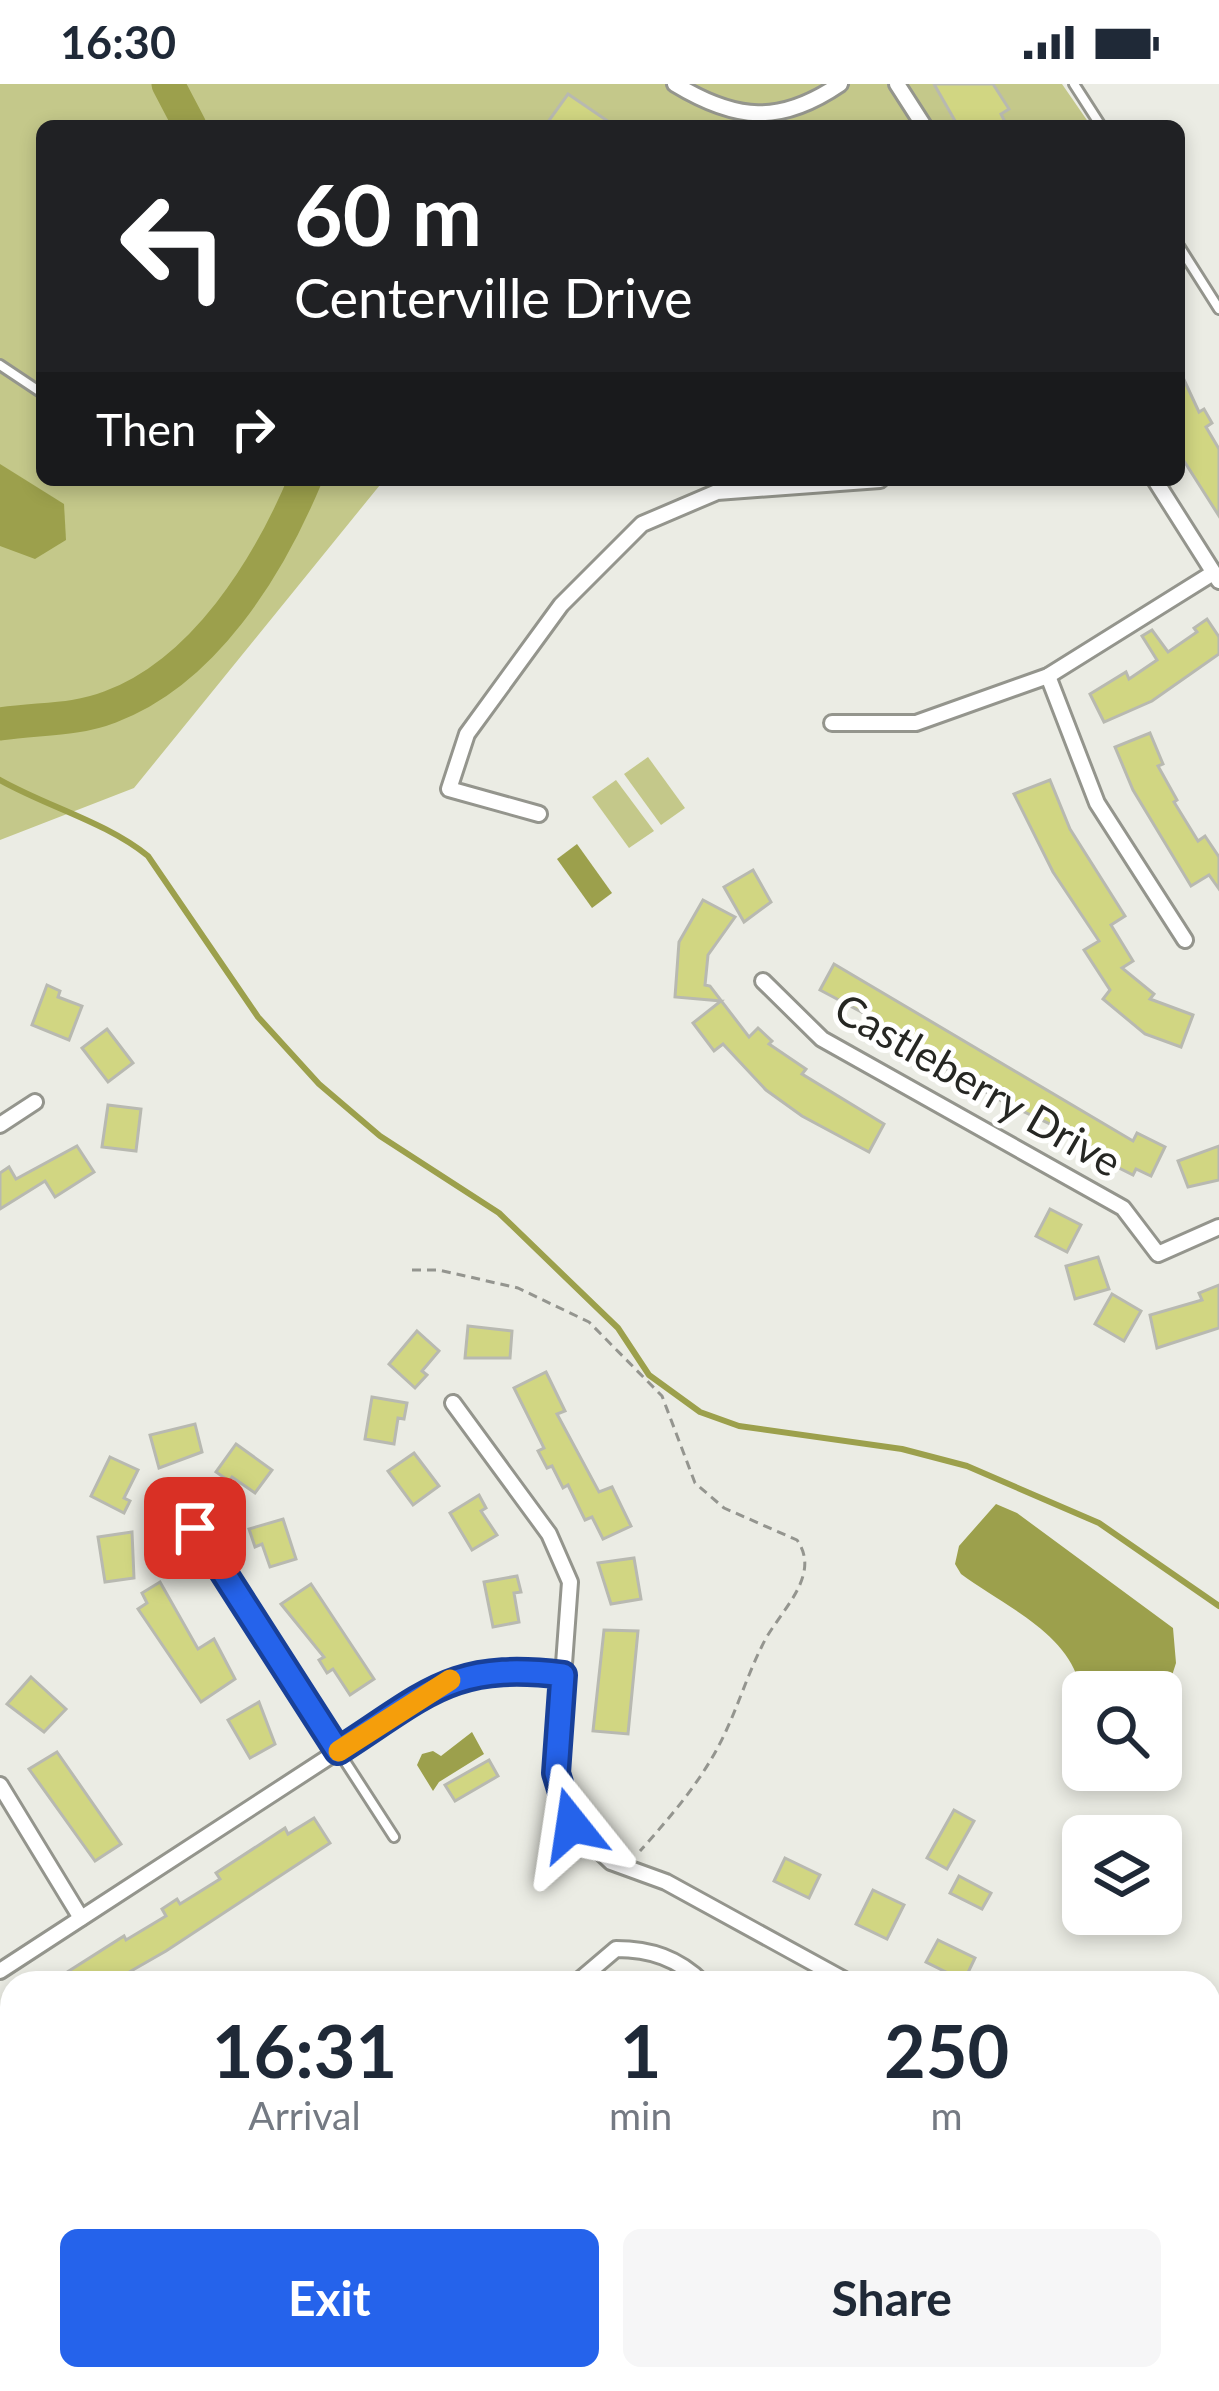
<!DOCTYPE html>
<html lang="en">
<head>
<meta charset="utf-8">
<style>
  body { margin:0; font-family:Lato,sans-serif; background:#f6f6f7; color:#1f2937; height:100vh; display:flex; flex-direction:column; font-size:45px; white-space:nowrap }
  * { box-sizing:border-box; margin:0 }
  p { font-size:39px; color:#747a83 }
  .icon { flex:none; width:66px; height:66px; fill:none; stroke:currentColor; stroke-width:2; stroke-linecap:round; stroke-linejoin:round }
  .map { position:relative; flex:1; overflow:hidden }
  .details { position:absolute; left:0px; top:1887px; width:1221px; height:420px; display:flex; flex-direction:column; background:#fff; border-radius:36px 36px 0 0; box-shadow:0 6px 18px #0003 }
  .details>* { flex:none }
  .banner { position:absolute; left:36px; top:36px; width:1149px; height:366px; border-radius:18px; box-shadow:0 6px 18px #0003; background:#202124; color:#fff; overflow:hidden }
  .controls { position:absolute; left:1062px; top:1587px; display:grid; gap:24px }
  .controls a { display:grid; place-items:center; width:120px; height:120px; border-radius:18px; background:#fff; box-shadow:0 6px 18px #0003; font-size:60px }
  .pin { position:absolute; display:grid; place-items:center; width:102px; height:102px; color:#fff; margin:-51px; border-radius:24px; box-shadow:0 6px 18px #0006 }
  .me { position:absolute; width:132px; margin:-66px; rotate:345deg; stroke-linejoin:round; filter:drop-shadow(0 0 9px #0008) }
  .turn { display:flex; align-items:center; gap:42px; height:252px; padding:0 60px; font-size:54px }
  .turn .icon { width:156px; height:156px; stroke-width:2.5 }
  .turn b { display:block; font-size:84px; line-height:102px }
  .then { display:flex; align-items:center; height:114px; padding:0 60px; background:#0003; gap:24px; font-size:45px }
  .eta { display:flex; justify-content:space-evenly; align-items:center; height:204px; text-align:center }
  .eta b { font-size:72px; font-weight:700; line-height:84px }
  .action { display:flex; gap:24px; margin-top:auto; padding:24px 60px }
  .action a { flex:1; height:138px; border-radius:18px; background:#2563eb; color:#fff; font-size:48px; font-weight:700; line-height:138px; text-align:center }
  .action a+a { background:#f6f6f7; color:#1f2937 }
  .status { display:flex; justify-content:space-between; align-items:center; height:84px; padding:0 60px; background:#fff; direction:ltr }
  .status svg { height:33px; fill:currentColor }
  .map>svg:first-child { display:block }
  .green { fill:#c4c88a }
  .water { fill:#9ca04c }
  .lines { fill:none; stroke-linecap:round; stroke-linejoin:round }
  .stream { stroke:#9ca04c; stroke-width:6 }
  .river { stroke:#9ca04c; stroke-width:33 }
  .building { fill:#d1d682; stroke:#b8b9b1; stroke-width:3 }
  .lane-casing { stroke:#94958d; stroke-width:14 }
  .street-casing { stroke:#94958d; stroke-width:20 }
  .path { stroke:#94958f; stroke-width:3; stroke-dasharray:9 6; stroke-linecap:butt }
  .lane { stroke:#fff; stroke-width:8 }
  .street { stroke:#fff; stroke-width:14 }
  .route-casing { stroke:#184099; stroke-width:30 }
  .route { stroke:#2563eb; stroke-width:21 }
  .slow { stroke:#f59e0b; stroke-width:21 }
  .labels { text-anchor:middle; stroke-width:10; stroke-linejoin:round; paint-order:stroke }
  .street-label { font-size:42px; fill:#262723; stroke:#fffffe }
</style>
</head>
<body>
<div class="status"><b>16:30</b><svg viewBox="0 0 49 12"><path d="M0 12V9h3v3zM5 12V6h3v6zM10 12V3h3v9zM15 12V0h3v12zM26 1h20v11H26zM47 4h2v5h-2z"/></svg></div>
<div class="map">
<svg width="1219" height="2307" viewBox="0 0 1219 2307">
  <rect width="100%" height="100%" fill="#ebece4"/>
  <g class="green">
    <path d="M0 0H1062L1091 42H42V396H384L134 704 0 756Z"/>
    <path d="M648 673 685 724 661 741 624 690Z"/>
    <path d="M616 696 654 747 629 764 592 713Z"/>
  </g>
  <g class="water">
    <path d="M0 380 64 420 66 456 35 475 0 462Z"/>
    <path d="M577 760 612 809 592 824 557 775Z"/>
    <path d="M996 1420 1017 1429 1173 1544 1176 1579 1161 1626V1608H1083V1650C1076 1632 1083 1614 1078 1595 1063 1546 998 1518 961 1490L955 1480 959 1462Z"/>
    <path d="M472 1648 484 1670 439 1698 433 1707 417 1681 422 1670 433 1667 441 1672Z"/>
  </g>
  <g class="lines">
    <path class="stream" d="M0 696C48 723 106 738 148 772L258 933 319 1000 380 1052 499 1129 618 1244 649 1291 700 1328 739 1342 902 1365 967 1382 1099 1439 1219 1522"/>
    <g class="river">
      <path d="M168 0 190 42"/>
      <path d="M0 640C37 634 74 637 110 623 204 588 268 484 305 396"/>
    </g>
  </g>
  <g class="building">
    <path d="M934 0H993L1009 25 1001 30 1007 42H958Z"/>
    <path d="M568 10 615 42H545Z"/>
    <path d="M1179 285 1199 328 1204 325 1212 339 1206 343 1219 365V432L1184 377 1179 380Z"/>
    <path d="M1207 535 1219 553V570L1152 617 1104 638 1090 610 1126 588 1129 595 1157 576 1142 552 1152 546 1168 568 1197 548 1194 544Z"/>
    <path d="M1150 649 1163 680 1158 682 1177 716 1174 718 1198 757 1205 752 1219 773V805L1209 791 1191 802 1133 706 1115 663Z"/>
    <path d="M1050 696 1070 745 1125 832 1111 841 1133 877 1122 884 1154 910 1150 915 1193 931 1181 963 1145 950 1103 915 1110 906 1084 866 1099 857 1053 788 1014 710Z"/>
    <path d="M753 786 771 818 744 838 724 803Z"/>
    <path d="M703 816 735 833 708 871 705 901 710 902 749 953 758 944 772 957 769 960 806 985 802 990 884 1040 869 1068 802 1032 766 1006 723 960 714 967 693 939 721 917 675 913 679 858Z"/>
    <path d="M834 880 1133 1057 1137 1049 1165 1063 1151 1092 1136 1085 1133 1091 1119 1084 1079 1060 1082 1055 1003 1018 931 976 933 972 884 940 820 906Z"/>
    <path d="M47 901 60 907 58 913 82 922 69 956 32 941Z"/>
    <path d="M107 945 133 979 108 998 82 964Z"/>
    <path d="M108 1021 141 1025 136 1067 102 1063Z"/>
    <path d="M77 1062 94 1088 55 1113 45 1097 0 1125V1089L9 1083 16 1095Z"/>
    <path d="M1219 1062V1096L1188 1103 1178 1077Z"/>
    <path d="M1050 1125 1081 1141 1067 1168 1036 1152Z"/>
    <path d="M1098 1173 1109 1205 1075 1215 1066 1182Z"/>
    <path d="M1219 1201V1244L1157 1264 1150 1231 1202 1216 1199 1209Z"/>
    <path d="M1112 1210 1141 1227 1124 1257 1095 1240Z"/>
    <path d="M468 1242 512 1247 510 1274H465Z"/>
    <path d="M417 1247 439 1267 422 1287 427 1291 415 1304 389 1280Z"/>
    <path d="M546 1288 565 1327 557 1330 599 1408 612 1403 631 1442 603 1455 592 1433 585 1436 568 1401 563 1404 552 1382 547 1384 538 1367 544 1364 514 1304Z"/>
    <path d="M372 1313 407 1319 404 1335 398 1334 394 1360 365 1355Z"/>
    <path d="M195 1340 202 1368 159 1384 150 1351Z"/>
    <path d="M236 1360 272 1386 255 1409 232 1393 229 1397 216 1388Z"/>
    <path d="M414 1369 439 1402 413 1421 388 1387Z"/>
    <path d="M110 1373 138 1386 124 1414 130 1417 124 1429 91 1412Z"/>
    <path d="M479 1411 486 1424 481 1427 497 1451 472 1466 450 1429Z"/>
    <path d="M283 1435 296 1475 270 1483 262 1460 255 1463 249 1445Z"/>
    <path d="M132 1448 134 1494 105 1498 98 1453Z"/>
    <path d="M634 1474 641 1515 611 1520 598 1479Z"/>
    <path d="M517 1492 521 1508 514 1509 519 1538 493 1543 484 1498Z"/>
    <path d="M160 1498 198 1565 214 1555 235 1595 201 1618 138 1525 147 1519 142 1509Z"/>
    <path d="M311 1500 374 1595 350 1611 333 1585 327 1589 319 1576 324 1573 281 1520Z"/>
    <path d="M604 1546 638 1547 628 1650 593 1647Z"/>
    <path d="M31 1593 66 1625 44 1648 7 1620Z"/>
    <path d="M259 1618 275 1660 250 1674 228 1636Z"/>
    <path d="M57 1668 121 1760 95 1777 29 1685Z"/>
    <path d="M489 1676 498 1692 455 1717 445 1701Z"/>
    <path d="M954 1726 974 1737 947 1785 927 1774Z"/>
    <path d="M314 1734 330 1759 166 1867 110 1899H50L124 1852 126 1856 166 1832 162 1825 177 1815 180 1820 220 1795 216 1789 285 1744 288 1750Z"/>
    <path d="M785 1774 820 1791 809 1814 774 1797Z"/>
    <path d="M959 1792 991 1809 982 1825 950 1809Z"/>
    <path d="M873 1806 904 1821 887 1855 856 1840Z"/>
    <path d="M938 1856 975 1874 964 1897 926 1878Z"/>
  </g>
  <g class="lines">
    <g class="lane-casing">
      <g id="lane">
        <path d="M1074 0 1101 42"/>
        <path d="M1179 162 1219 225"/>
        <path d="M0 281 42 309"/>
        <path d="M339 1668 394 1753"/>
        <path d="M1209 2146 1219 2152"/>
        <path d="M1209 2211 1219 2191"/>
        <path d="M1209 2274 1219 2280"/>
      </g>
    </g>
    <g class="street-casing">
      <g id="street">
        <path d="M675 0C736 37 780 41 840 0"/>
        <path d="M897 0 924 42"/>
        <path d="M1155 396 1219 497"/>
        <path d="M1048 592 1097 719 1185 856"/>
        <path d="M832 639H916L1048 592 1213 489"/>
        <path d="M539 730 449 705 467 650 561 521 642 440 717 408 880 396"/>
        <path d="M763 897 822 955 1123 1124 1158 1170 1219 1143"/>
        <path d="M0 1041 35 1018"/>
        <path d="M453 1319 549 1450 570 1498 556 1689 572 1741 611 1778 666 1798 850 1899"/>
        <path d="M195 1444 339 1667"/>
        <path d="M0 1701 81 1834"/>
        <path d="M0 1887 447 1596 523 1586 563 1591"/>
        <path d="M576 1899 616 1865C650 1865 678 1874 703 1899"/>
        <path d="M1209 2109 1219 2115"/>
        <path d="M297 2295 313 2307"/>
        <path d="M729 2295 744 2307"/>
        <path d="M256 2307 262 2295"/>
        <path d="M571 2307 581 2295"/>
      </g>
    </g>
    <path class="path" d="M412 1186H439L518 1204 589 1238 662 1312 695 1399 724 1424 797 1456C823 1493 777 1529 762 1562 748 1590 739 1619 726 1647 705 1693 673 1730 640 1767"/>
    <use href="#lane" class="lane"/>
    <use href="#street" class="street"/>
  </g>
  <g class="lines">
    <g class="route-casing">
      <path id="route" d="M195 1444 338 1667C427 1610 452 1577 563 1591L556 1689 572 1741"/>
    </g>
    <use href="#route" class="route"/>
    <path class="slow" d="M339 1667 450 1596"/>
  </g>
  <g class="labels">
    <g class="street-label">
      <text transform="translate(978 1001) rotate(30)" y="15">Castleberry Drive</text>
    </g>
  </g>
</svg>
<div class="controls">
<a><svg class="icon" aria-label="search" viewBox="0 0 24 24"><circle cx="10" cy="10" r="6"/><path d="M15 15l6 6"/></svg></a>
<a><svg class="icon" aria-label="layers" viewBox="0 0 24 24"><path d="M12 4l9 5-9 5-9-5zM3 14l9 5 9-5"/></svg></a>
</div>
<div class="pin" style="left:195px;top:1444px;background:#d93025"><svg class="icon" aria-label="arrive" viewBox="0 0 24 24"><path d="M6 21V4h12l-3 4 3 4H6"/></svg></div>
<svg class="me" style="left:572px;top:1741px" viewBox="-20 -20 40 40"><path d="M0-17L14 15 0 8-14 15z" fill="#2563eb" stroke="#fff" stroke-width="4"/></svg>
<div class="banner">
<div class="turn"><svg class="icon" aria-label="left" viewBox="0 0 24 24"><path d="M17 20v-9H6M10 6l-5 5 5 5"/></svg><div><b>60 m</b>Centerville Drive</div></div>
<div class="then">Then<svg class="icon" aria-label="right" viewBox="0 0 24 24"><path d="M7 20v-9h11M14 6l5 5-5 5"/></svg></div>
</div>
<section class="details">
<div class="eta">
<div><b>16:31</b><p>Arrival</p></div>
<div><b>1</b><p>min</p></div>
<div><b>250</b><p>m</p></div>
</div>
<div class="action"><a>Exit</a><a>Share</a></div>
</section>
</div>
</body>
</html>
